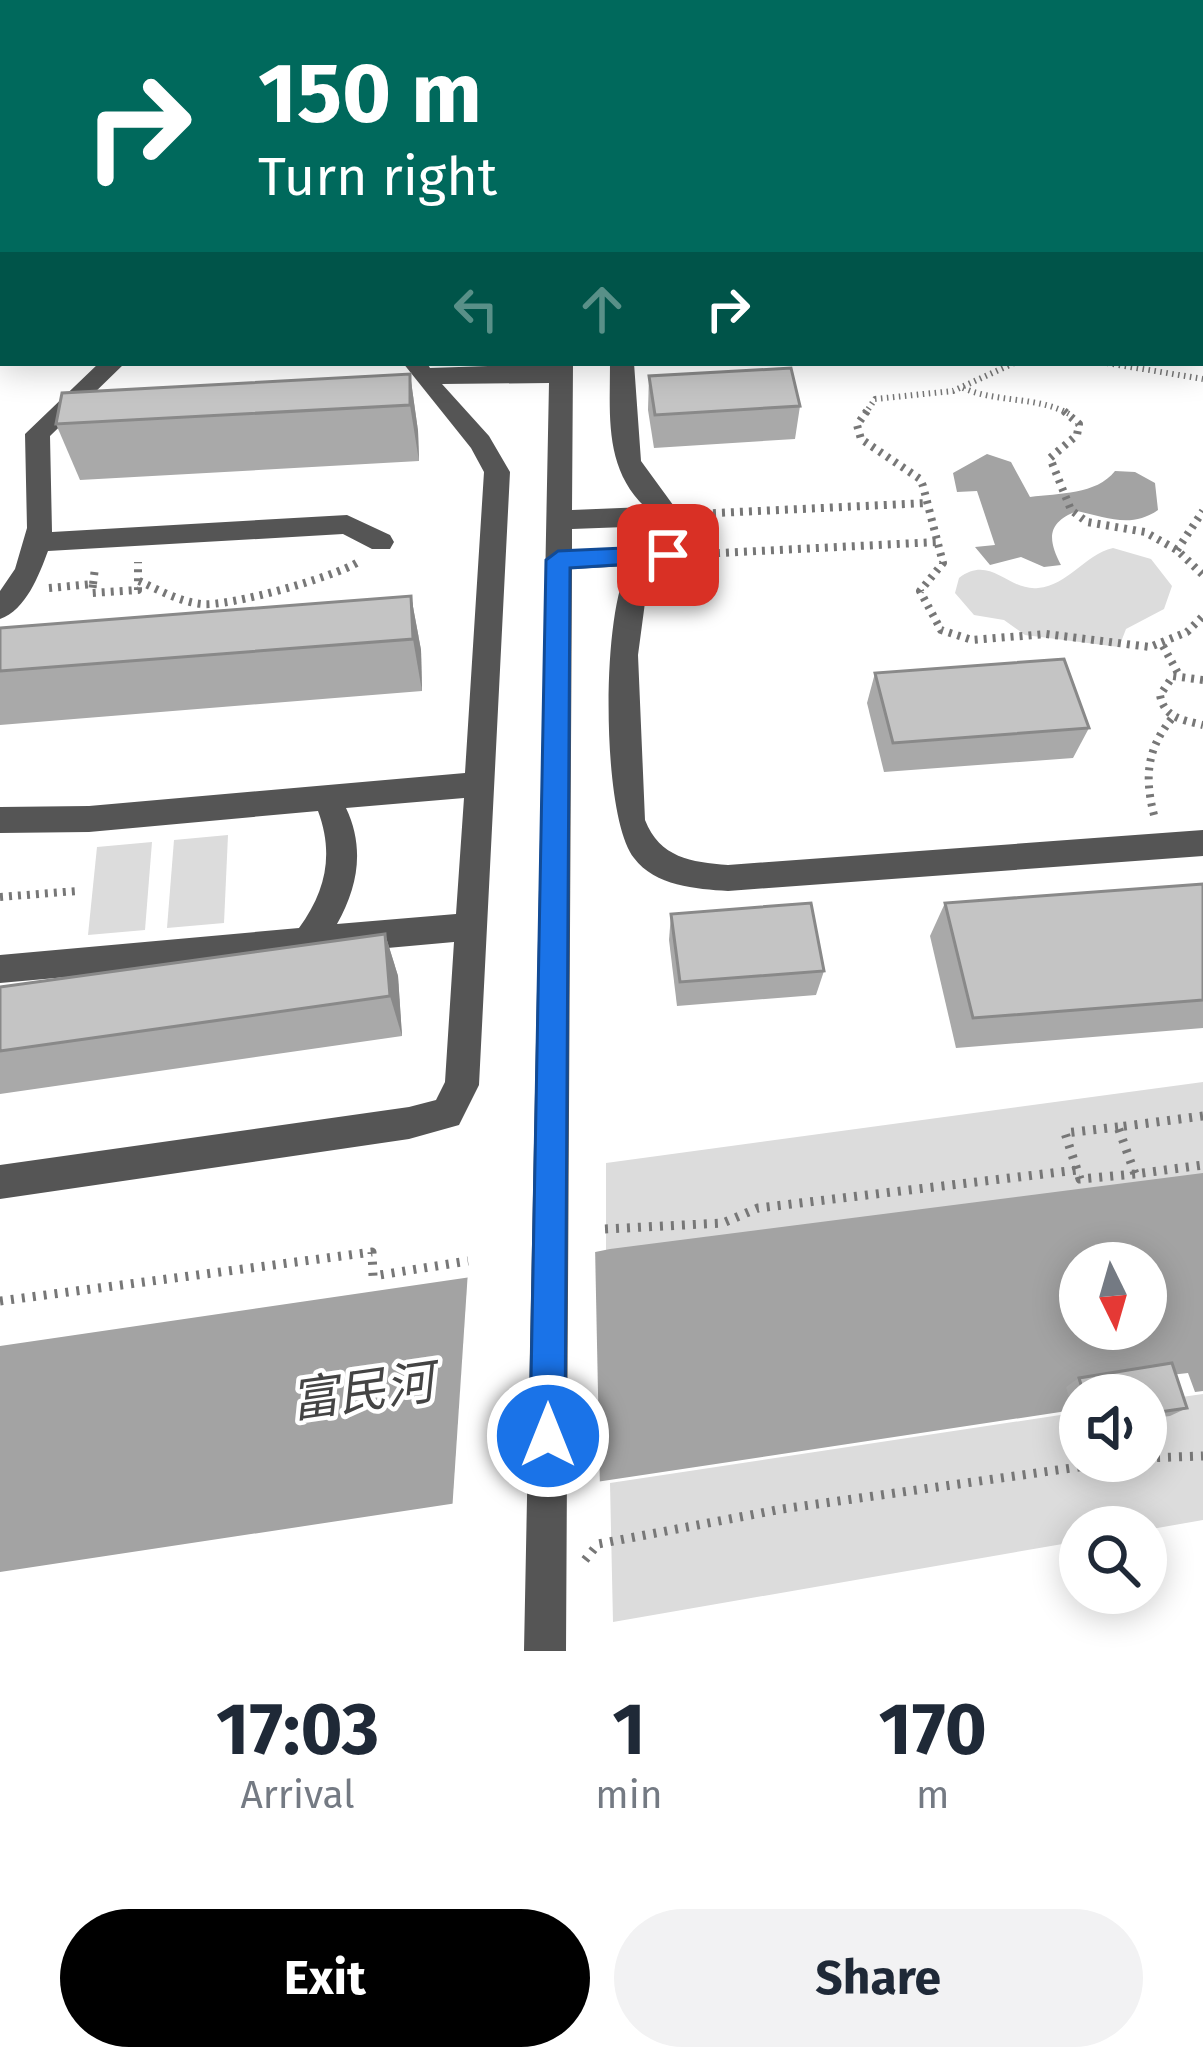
<!DOCTYPE html>
<html lang="en">
<head>
<meta charset="utf-8">
<style>
  body { margin:0; font-family:"Fira Sans","Noto Sans SC",sans-serif; background:#f2f2f3; color:#1f2937; height:100vh; display:flex; flex-direction:column; font-size:45px; white-space:nowrap }
  * { box-sizing:border-box; margin:0 }
  p { font-size:39px; color:#747a83 }
  .icon { flex:none; width:66px; height:66px; fill:none; stroke:currentColor; stroke-width:2; stroke-linecap:round; stroke-linejoin:round }
  .map { position:relative; height:1651px; overflow:hidden }
  .side { display:flex; flex-direction:column; background:#fff; flex:1 }
  .side>* { flex:none }
  .guide { position:absolute; left:0px; top:0px; width:1203px; height:366px; box-shadow:0 6px 30px #0003; background:#00695c; color:#fff; overflow:hidden }
  .needle { width:78px; rotate:175deg }
  .controls { position:absolute; left:1059px; top:1242px; display:grid; gap:24px }
  .controls a { display:grid; place-items:center; width:108px; height:108px; border-radius:50%; background:#fff; box-shadow:0 6px 30px #0003; font-size:60px }
  .pin { position:absolute; display:grid; place-items:center; width:102px; height:102px; color:#fff; margin:-51px; border-radius:24px; box-shadow:0 6px 18px #0006 }
  .me { position:absolute; width:132px; margin:-66px; rotate:0deg; stroke-linejoin:round; filter:drop-shadow(0 0 9px #0008) }
  .turn { display:flex; align-items:center; gap:42px; height:252px; padding:0 60px; font-size:54px }
  .turn .icon { width:156px; height:156px; stroke-width:2.5 }
  .turn b { display:block; font-size:84px; line-height:102px }
  .lanes { display:flex; align-items:center; height:114px; padding:0 60px; background:#0003; justify-content:center; gap:60px; direction:ltr }
  .lanes .off { opacity:.35 }
  .eta { display:flex; justify-content:space-evenly; align-items:center; height:204px; text-align:center }
  .eta b { font-size:72px; font-weight:700; line-height:84px }
  .cta { display:flex; gap:24px; margin-top:auto; padding:24px 60px }
  .cta a { flex:1; height:138px; border-radius:72px; background:#000; color:#fff; font-size:48px; font-weight:700; line-height:138px; text-align:center }
  .cta a+a { background:#f2f2f3; color:#1f2937 }
  .map>svg:first-child { display:block }
  .green { fill:#dcdcdc }
  .water { fill:#a3a3a3; fill-rule:evenodd }
  .pier { fill:#fff }
  .lines { fill:none; stroke-linecap:round; stroke-linejoin:round }
  .path-far2 { stroke:#777; stroke-width:6; stroke-dasharray:1.5 4.5; stroke-linecap:butt }
  .path-far1 { stroke:#777; stroke-width:8; stroke-dasharray:3 6; stroke-linecap:butt }
  .path { stroke:#777; stroke-width:9; stroke-dasharray:3 8; stroke-linecap:butt }
  .minor { fill:#555; fill-rule:evenodd }
  .major { fill:#000; fill-rule:evenodd }
  .wall { fill:#a9a9a9 }
  .shaded-wall { fill:#898989 }
  .building { fill:#c4c4c4; stroke:#898989; stroke-width:3 }
  .route { fill:#1a73e8; stroke:#114b97; stroke-width:3 }
  .labels { text-anchor:middle; stroke-width:9; stroke-linejoin:round; paint-order:stroke }
  .near-water-label { font-size:48px; font-style:italic; fill:#444; stroke:#fff }
</style>
</head>
<body>
<div class="map">
<svg width="1203" height="1651" viewBox="0 0 1203 1651">
  <rect width="100%" height="100%" fill="#fff"/>
  <g class="green">
    <path d="M1113 548 1151 559 1172 586 1164 609 1126 629 1119 647 1025 635 1004 620 974 615 955 593 959 578C991 554 1007 591 1038 588 1069 585 1084 555 1113 548Z"/>
    <path d="M228 835 224 923 167 928 174 840Z"/>
    <path d="M152 842 145 930 88 935 97 847Z"/>
    <path d="M1203 1082V1192L606 1279V1163Z"/>
    <path d="M1203 1394V1520L1146 1530 1080 1527V1541L613 1622 610 1483 1080 1412V1461H1146V1402Z"/>
  </g>
  <g class="water">
    <path d="M987 454 1011 462 1030 497C1059 493 1096 495 1115 471L1135 472 1155 483 1158 510C1131 529 1106 517 1077 511 1046 523 1048 540 1061 565L1044 567 1021 557 990 565 975 547 995 545 977 491 957 492 953 473Z"/>
    <path d="M1203 1173V1391L1195 1392 1188 1373 1082 1385 1080 1409 0 1572V1346L478 1276 610 1249ZM1080 1263H1146V1329H1080Z"/>
  </g>
  <path class="pier" d="M595 1246 600 1490 452 1512 468 1271Z"/>
  <g class="lines">
    <g class="path-far2">
      <path d="M507 3 536 2"/>
      <path d="M1107 363 1203 379"/>
      <path d="M963 388C997 403 1037 396 1069 414"/>
      <path d="M865 414 875 399 953 391 1014 363"/>
    </g>
    <g class="path-far1">
      <path d="M867 411 857 425 861 439 920 479 923 486 943 563 920 591 941 630 972 640 1046 634 1150 647 1187 632 1203 616"/>
      <path d="M1064 411 1079 424 1077 435 1050 458 1071 510 1087 522 1145 532 1177 550 1203 575"/>
      <path d="M695 514 927 503"/>
      <path d="M1177 550 1203 511"/>
      <path d="M699 554 937 542"/>
      <path d="M139 581C159 590 180 602 202 604 228 607 335 577 358 562"/>
      <path d="M93 584 95 568"/>
      <path d="M49 588 93 584 92 593 138 590V562"/>
      <path d="M1163 646 1179 675"/>
      <path d="M1203 680 1173 676 1160 695C1164 718 1183 720 1203 725"/>
      <path d="M1154 815C1144 776 1147 748 1173 717"/>
      <path d="M0 897 77 891"/>
    </g>
    <g class="path">
      <path d="M1203 1116 1118 1127 1135 1174 1203 1165"/>
      <path d="M1118 1127 1065 1133 1080 1179 1135 1174"/>
      <path d="M605 1229 723 1223 758 1208 1077 1170"/>
      <path d="M0 1301 372 1252 373 1276 468 1261"/>
      <path d="M1146 1458 1203 1456"/>
      <path d="M585 1560 598 1544 782 1509 1121 1461"/>
    </g>
    <g class="minor">
      <rect x="555" y="0" width="18" height="3"/>
      <path d="M960 0H978L979 3H961Z"/>
      <rect x="1200" y="82" width="3" height="12"/>
      <rect x="0" y="170" width="3" height="12"/>
      <path d="M99 363H125L50 436 52 532 347 515 390 535 394 542 390 549H372L343 534 48 551C39 575 26 610 0 619V591L15 569 27 528 25 434Z"/>
      <path d="M403 363H427L430 368 573 363 572 510 645 507C604 468 610 415 610 363H634L641 461 676 509 681 555 648 580 638 655 645 820C660 858 691 862 728 865L1203 830V856L728 891C696 889 655 886 634 858 601 817 601 611 629 566L572 569 566 1651H524L549 383 442 384 489 436 510 472 479 1085 459 1125 409 1139 0 1199V1165L409 1107 436 1100 445 1082 454 942 0 983V955L299 928C326 891 334 854 318 811L89 832 0 833V807L89 806 465 773 484 472 471 448ZM652 526 654 546 572 550V529ZM464 798 456 914 337 924C358 887 365 848 346 808Z"/>
    </g>
    <g class="major">
      <path d="M145 0H227L143 3Z"/>
      <rect x="0" y="4" width="3" height="12"/>
    </g>
  </g>
  <g class="wall">
    <path d="M1203 0V64H1200V3Z"/>
    <rect x="1200" y="136" width="3" height="68"/>
    <path d="M1200 221 1203 222V311L1200 312Z"/>
    <rect x="0" y="259" width="3" height="82"/>
    <path d="M410 374 418 431 419 461 80 480 56 424Z"/>
    <path d="M649 376 800 406 795 439 654 448 648 410Z"/>
    <path d="M411 596 421 650 422 691 0 725V628Z"/>
    <path d="M875 673 1089 728 1073 758 884 772 867 703Z"/>
    <path d="M1203 884V1028L956 1048 930 936 945 903Z"/>
    <path d="M671 914 824 971 816 995 677 1006 669 940Z"/>
    <path d="M385 934 398 976 402 1036 0 1094V987Z"/>
    <path d="M1172 1363 1187 1408 1170 1416 1146 1419V1395H1080L1079 1430 1066 1387 1079 1378Z"/>
  </g>
  <g class="shaded-wall">
    <path d="M410 374 418 431 419 461 410 405Z"/>
    <path d="M411 596 421 650 422 691 413 639Z"/>
    <path d="M385 934 398 976 402 1036 390 996Z"/>
  </g>
  <g class="building">
    <path d="M1203 0V30L1200 31V3H1149Z"/>
    <path d="M1200 136H1203V170L1200 171Z"/>
    <path d="M1200 221 1203 222V278H1200Z"/>
    <rect x="0" y="259" width="3" height="23"/>
    <path d="M791 368 800 406 655 415 649 376Z"/>
    <path d="M410 374V405L56 424 62 393Z"/>
    <path d="M411 596 413 639 0 671V628Z"/>
    <path d="M1064 659 1089 728 893 743 875 673Z"/>
    <path d="M1203 884V1000L973 1018 945 903Z"/>
    <path d="M811 903 824 971 680 982 671 914Z"/>
    <path d="M385 934 390 996 0 1051V987Z"/>
    <path d="M1172 1363 1187 1408 1146 1414V1395H1084L1079 1378Z"/>
  </g>
  <path class="route" d="M668 546 680 555 677 561 570 568 565 1436 560 1449 548 1454 535 1449 530 1436 546 560 558 551Z"/>
  <g class="labels">
    <g class="near-water-label">
      <text transform="translate(362 1391) rotate(-8)" y="17">富民河</text>
    </g>
  </g>
</svg>
<div class="controls">
<a><svg class="needle" viewBox="-14 -14 28 28"><path d="M0-13l5 13h-10z" fill="#e53935"/><path d="M0 13l5-13h-10z" fill="#747a83"/></svg></a>
<a><svg class="icon" aria-label="sound" viewBox="0 0 24 24"><path d="M4 9h4l5-4v14l-5-4H4zM17 9q2 3 0 6"/></svg></a>
<a><svg class="icon" aria-label="search" viewBox="0 0 24 24"><circle cx="10" cy="10" r="6"/><path d="M15 15l6 6"/></svg></a>
</div>
<div class="pin" style="left:668px;top:555px;background:#d93025"><svg class="icon" aria-label="arrive" viewBox="0 0 24 24"><path d="M6 21V4h12l-3 4 3 4H6"/></svg></div>
<svg class="me" style="left:548px;top:1436px" viewBox="-20 -20 40 40"><circle r="17" fill="#1a73e8" stroke="#fff" stroke-width="3"/><path d="M0-11L8 9 0 5-8 9z" fill="#fff"/></svg>
<div class="guide">
<div class="turn"><svg class="icon" aria-label="right" viewBox="0 0 24 24"><path d="M7 20v-9h11M14 6l5 5-5 5"/></svg><div><b>150 m</b>Turn right</div></div>
<div class="lanes"><svg class="icon off" aria-label="left" viewBox="0 0 24 24"><path d="M17 20v-9H6M10 6l-5 5 5 5"/></svg><svg class="icon off" aria-label="ahead" viewBox="0 0 24 24"><path d="M12 20V5M6 11l6-6 6 6"/></svg><svg class="icon" aria-label="right" viewBox="0 0 24 24"><path d="M7 20v-9h11M14 6l5 5-5 5"/></svg></div>
</div>
</div>
<section class="side">
<div class="eta">
<div><b>17:03</b><p>Arrival</p></div>
<div><b>1</b><p>min</p></div>
<div><b>170</b><p>m</p></div>
</div>
<div class="cta"><a>Exit</a><a>Share</a></div>
</section>
</body>
</html>
